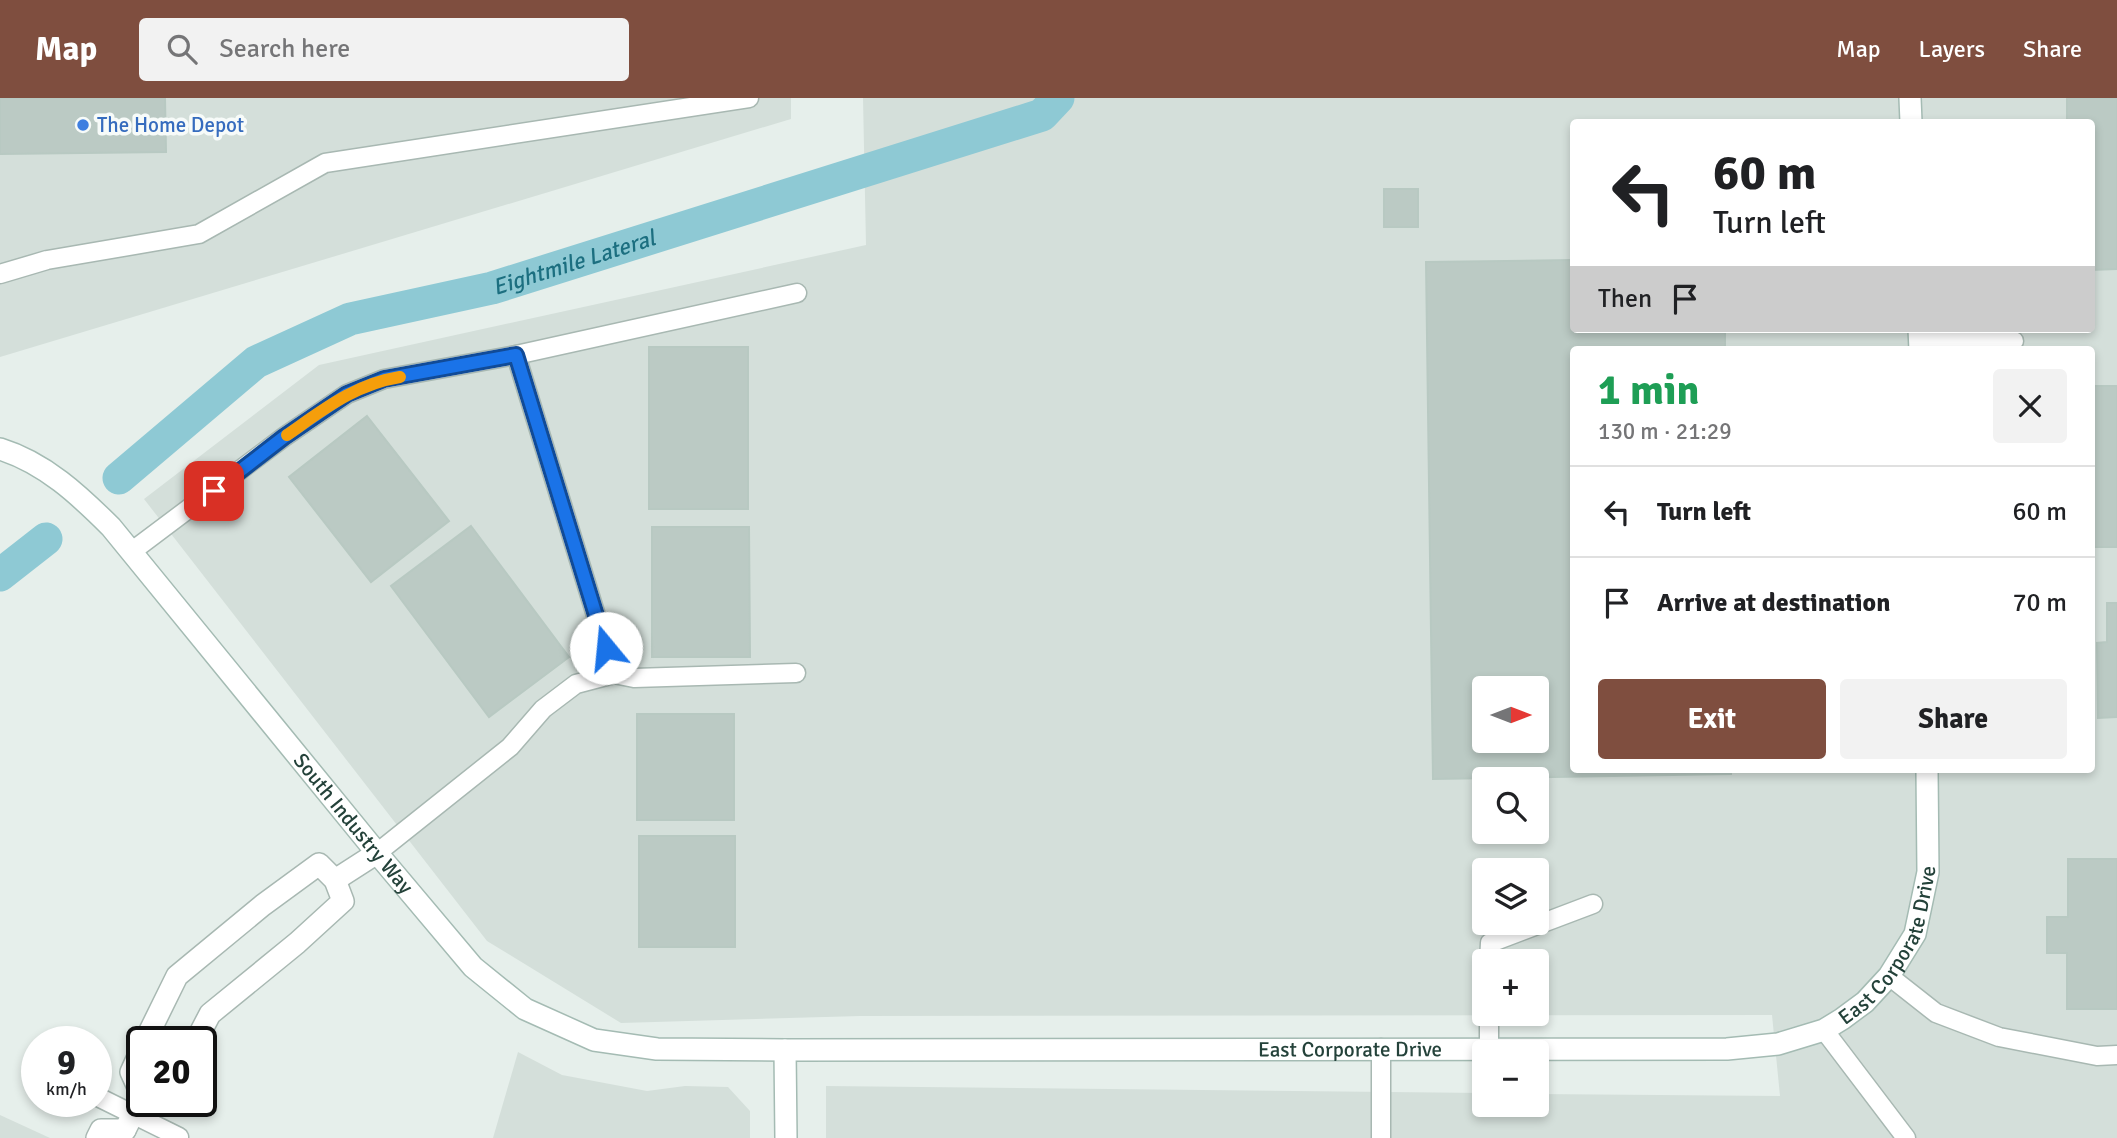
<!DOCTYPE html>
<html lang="en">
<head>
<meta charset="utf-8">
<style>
  body { margin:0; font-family:Signika,sans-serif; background:#f2f2f2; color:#202124; height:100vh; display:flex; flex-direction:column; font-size:26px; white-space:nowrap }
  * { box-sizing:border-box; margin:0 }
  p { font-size:23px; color:#757577 }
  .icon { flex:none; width:38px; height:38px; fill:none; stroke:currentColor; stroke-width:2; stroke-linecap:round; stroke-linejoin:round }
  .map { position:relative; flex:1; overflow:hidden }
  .sheet { position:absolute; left:1570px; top:248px; width:525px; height:427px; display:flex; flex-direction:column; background:#fff; border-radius:7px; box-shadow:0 4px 10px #0003 }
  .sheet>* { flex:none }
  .banner { position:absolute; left:1570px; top:21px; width:525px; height:214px; border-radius:7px; box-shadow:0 4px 10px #0003; background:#fff; color:#202124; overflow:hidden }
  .needle { width:46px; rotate:90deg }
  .controls { position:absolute; left:1472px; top:578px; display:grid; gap:14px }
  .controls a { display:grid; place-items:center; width:77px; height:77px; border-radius:7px; background:#fff; box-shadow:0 4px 10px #0003; font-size:35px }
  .speed { position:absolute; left:21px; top:928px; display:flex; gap:14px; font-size:35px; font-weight:700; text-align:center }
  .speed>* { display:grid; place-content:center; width:91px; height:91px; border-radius:50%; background:#fff; box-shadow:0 4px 10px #0003; line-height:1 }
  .speed small { font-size:18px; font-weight:400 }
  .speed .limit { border:4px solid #111; border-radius:10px; background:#fff; color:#111 }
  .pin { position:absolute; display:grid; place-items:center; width:60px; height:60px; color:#fff; margin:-30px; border-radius:14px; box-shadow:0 4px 10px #0006 }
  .me { position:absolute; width:77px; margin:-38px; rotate:343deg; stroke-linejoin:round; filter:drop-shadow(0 0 5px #0008) }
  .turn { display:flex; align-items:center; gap:24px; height:147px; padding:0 28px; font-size:32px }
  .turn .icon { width:91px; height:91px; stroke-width:2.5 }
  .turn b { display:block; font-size:49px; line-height:60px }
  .then { display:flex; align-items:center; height:66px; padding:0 28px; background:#0003; gap:14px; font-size:26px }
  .round { display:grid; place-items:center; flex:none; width:74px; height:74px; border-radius:7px; background:#f2f2f2 }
  .headline { display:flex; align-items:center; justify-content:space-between; height:119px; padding:0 28px }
  h1 { font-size:42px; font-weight:800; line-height:52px; color:#1e9e55 }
  .cta { display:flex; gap:14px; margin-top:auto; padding:14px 28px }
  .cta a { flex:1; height:80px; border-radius:7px; background:#7f4e3f; color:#fff; font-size:28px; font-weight:800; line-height:80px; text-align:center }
  .cta a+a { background:#f2f2f2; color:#202124 }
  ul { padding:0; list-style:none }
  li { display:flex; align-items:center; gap:21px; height:91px; padding:0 28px; border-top:2px solid #e0e0e0 }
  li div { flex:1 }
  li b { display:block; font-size:26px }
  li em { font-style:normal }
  header { display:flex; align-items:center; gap:42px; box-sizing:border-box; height:98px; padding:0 35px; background:#7f4e3f; color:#fff }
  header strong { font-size:33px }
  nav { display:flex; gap:38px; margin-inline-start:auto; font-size:24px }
  .search { width:490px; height:63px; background:#f2f2f2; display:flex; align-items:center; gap:18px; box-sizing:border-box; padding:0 24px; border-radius:7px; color:#757577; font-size:26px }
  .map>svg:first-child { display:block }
  .built { fill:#d4dfda; fill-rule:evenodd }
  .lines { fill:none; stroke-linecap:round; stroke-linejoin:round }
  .canal { stroke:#8ec9d4; stroke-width:33 }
  .building { fill:#bbcac4; stroke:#b8c9c2; stroke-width:2; fill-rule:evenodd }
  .lane-casing { stroke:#a8b8b2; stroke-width:21 }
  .street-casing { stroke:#a8b8b2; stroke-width:24 }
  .secondary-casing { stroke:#a4bbb3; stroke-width:24 }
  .lane { stroke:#fff; stroke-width:18 }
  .street { stroke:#fff; stroke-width:21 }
  .secondary { stroke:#fff; stroke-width:21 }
  .route-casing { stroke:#114b97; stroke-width:18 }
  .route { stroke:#1a73e8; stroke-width:12 }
  .slow { stroke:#f59e0b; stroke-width:12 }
  .shop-dot { fill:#3f7fe0; stroke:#f7fbf9; stroke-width:2.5 }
  .labels { text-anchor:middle; stroke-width:7; stroke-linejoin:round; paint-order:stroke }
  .shop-label { font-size:21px; fill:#366cbe; stroke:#f7fbf9; text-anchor:start }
  .street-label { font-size:21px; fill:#24423a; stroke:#f7fbf9 }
  .water-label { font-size:23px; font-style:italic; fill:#1c6f80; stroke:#f7fbf9 }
</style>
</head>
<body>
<header>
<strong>Map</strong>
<div class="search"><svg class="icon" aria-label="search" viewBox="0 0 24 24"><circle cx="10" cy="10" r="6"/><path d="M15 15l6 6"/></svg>Search here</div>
<nav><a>Map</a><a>Layers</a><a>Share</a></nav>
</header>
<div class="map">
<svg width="2117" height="1040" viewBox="0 0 2117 1040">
  <rect width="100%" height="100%" fill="#e6efeb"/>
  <g class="built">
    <path d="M0 0H791V21L0 259Z"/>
    <path d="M863 0H2117V1040H826V988L1484 995V1006H1536L1537 996 1780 998 1772 917 860 918 621 925 487 843 144 401 319 267 866 147ZM1573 24H2091V231H1573ZM1573 252H2091V672H1573ZM1484 590H1536V642H1484ZM1484 681H1536V733H1484ZM1484 772H1536V824H1484ZM1484 863H1536V915H1484Z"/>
    <path d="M518 954 562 977 647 993 685 988 728 989 750 1013V1040H493Z"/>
    <path d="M0 1017 50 1040H0Z"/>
  </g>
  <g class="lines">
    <g class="canal">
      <path id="s1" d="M119 380 256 264 350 221 492 190 1042 17 1058 0"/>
      <path d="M0 477 46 441"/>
    </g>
  </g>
  <g class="building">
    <path d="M0 0H165L166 54 0 56Z"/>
    <path d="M2067 0H2117V171L2091 172V24H2067Z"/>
    <rect x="1384" y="91" width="34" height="38"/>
    <path d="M1573 162V231H1725V252H1573V672H1731V676L1433 681 1426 164ZM1484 590H1536V642H1484Z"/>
    <rect x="649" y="249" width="99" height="162"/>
    <rect x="2091" y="288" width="26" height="161"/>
    <path d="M367 318 449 423 371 484 289 379Z"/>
    <path d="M471 428 569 559 489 619 391 488Z"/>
    <path d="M652 429H749L750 559H652Z"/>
    <path d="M2107 505H2117V619L2098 620 2097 545 2107 544Z"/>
    <rect x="637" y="616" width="97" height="106"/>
    <rect x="639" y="738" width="96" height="111"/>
    <path d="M2068 761H2117V911H2067V855H2047V819H2068Z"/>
  </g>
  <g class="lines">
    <g class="lane-casing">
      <g id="lane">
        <path d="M0 176 47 162 199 136 325 65 749 0"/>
        <path d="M1919 244 2014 243"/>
        <path d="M131 454 284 339 347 296 384 281 516 257"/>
        <path d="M796 575 634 580 614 576 516 257 797 195"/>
        <path d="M377 755 510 649 543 611 576 586 614 576"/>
        <path d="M1489 863 1490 845 1593 806"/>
        <path d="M1889 878 1936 915 1999 939 2097 958 2117 957"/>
        <path d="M1824 932 1906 1040"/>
        <path d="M1381 950V1040"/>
        <path d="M1489 950V915"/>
        <path d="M96 998 179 1039"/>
      </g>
    </g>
    <g class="street-casing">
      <g id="street">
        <path d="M335 782 377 755"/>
        <path d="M145 943 177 878 263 807 319 766 335 782 343 803 297 845 210 916 196 943"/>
        <path d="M142 950 131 974 142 998"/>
        <path d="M125 1032 142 998"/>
        <path d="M97 1040 101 1032H125"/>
      </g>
    </g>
    <g class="secondary-casing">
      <g id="secondary">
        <path d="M1910 0 1911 24"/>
        <path d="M1919 231 1920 252"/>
        <path id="s2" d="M0 351C45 365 79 397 111 429L377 755 473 869 525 911 594 942 657 951 785 952 1727 951 1778 946 1824 932 1842 921 1865 904 1889 878 1915 836 1928 774 1927 672"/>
        <path d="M785 952 786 1040"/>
      </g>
    </g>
    <use href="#lane" class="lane"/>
    <use href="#street" class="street"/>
    <use href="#secondary" class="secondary"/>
  </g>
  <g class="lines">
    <g class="route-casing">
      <path id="route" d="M214 393 284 339 347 296 384 281 516 257 606 550"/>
    </g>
    <use href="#route" class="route"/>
    <path class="slow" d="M287 337C323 312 355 286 400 279"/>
  </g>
  <circle class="shop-dot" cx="83" cy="27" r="7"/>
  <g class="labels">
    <g class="shop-label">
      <text x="97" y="34">The Home Depot</text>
    </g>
    <g class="street-label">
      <text dy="7" stroke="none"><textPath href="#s2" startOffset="520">South Industry Way</textPath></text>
      <text dy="7" stroke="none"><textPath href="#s2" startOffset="2194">East Corporate Drive</textPath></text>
      <text dy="7" stroke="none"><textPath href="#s2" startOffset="1606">East Corporate Drive</textPath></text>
    </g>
    <g class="water-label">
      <text dy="8" stroke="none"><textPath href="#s1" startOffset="514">Eightmile Lateral</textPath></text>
    </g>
  </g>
</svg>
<div class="controls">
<a><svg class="needle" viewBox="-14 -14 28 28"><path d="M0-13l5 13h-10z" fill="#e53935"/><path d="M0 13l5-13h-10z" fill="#757577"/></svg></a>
<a><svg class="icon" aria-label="search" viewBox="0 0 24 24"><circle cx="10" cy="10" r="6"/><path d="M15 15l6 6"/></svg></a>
<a><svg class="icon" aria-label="layers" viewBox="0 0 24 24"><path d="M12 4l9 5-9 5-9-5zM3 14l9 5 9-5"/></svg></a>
<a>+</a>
<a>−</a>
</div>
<div class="speed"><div>9<small>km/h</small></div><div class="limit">20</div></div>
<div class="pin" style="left:214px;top:393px;background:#d93025"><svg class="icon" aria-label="arrive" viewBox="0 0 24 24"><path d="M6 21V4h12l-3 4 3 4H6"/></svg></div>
<svg class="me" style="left:606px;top:550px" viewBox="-20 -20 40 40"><circle r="19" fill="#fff"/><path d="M0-13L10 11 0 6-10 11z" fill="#1a73e8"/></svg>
<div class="banner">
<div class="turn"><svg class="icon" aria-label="left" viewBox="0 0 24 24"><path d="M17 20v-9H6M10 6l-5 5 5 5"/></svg><div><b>60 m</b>Turn left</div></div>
<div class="then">Then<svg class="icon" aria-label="arrive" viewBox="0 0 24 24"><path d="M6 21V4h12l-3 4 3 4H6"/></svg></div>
</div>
<section class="sheet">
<div class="headline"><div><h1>1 min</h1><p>130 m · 21:29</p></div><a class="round"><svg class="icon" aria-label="close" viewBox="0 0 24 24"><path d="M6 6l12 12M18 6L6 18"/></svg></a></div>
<ul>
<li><svg class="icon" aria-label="left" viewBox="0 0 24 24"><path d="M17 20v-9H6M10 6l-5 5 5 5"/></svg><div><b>Turn left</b></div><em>60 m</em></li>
<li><svg class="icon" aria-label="arrive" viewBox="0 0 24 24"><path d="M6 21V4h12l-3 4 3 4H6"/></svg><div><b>Arrive at destination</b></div><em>70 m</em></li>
</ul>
<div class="cta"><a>Exit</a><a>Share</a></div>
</section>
</div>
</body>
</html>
